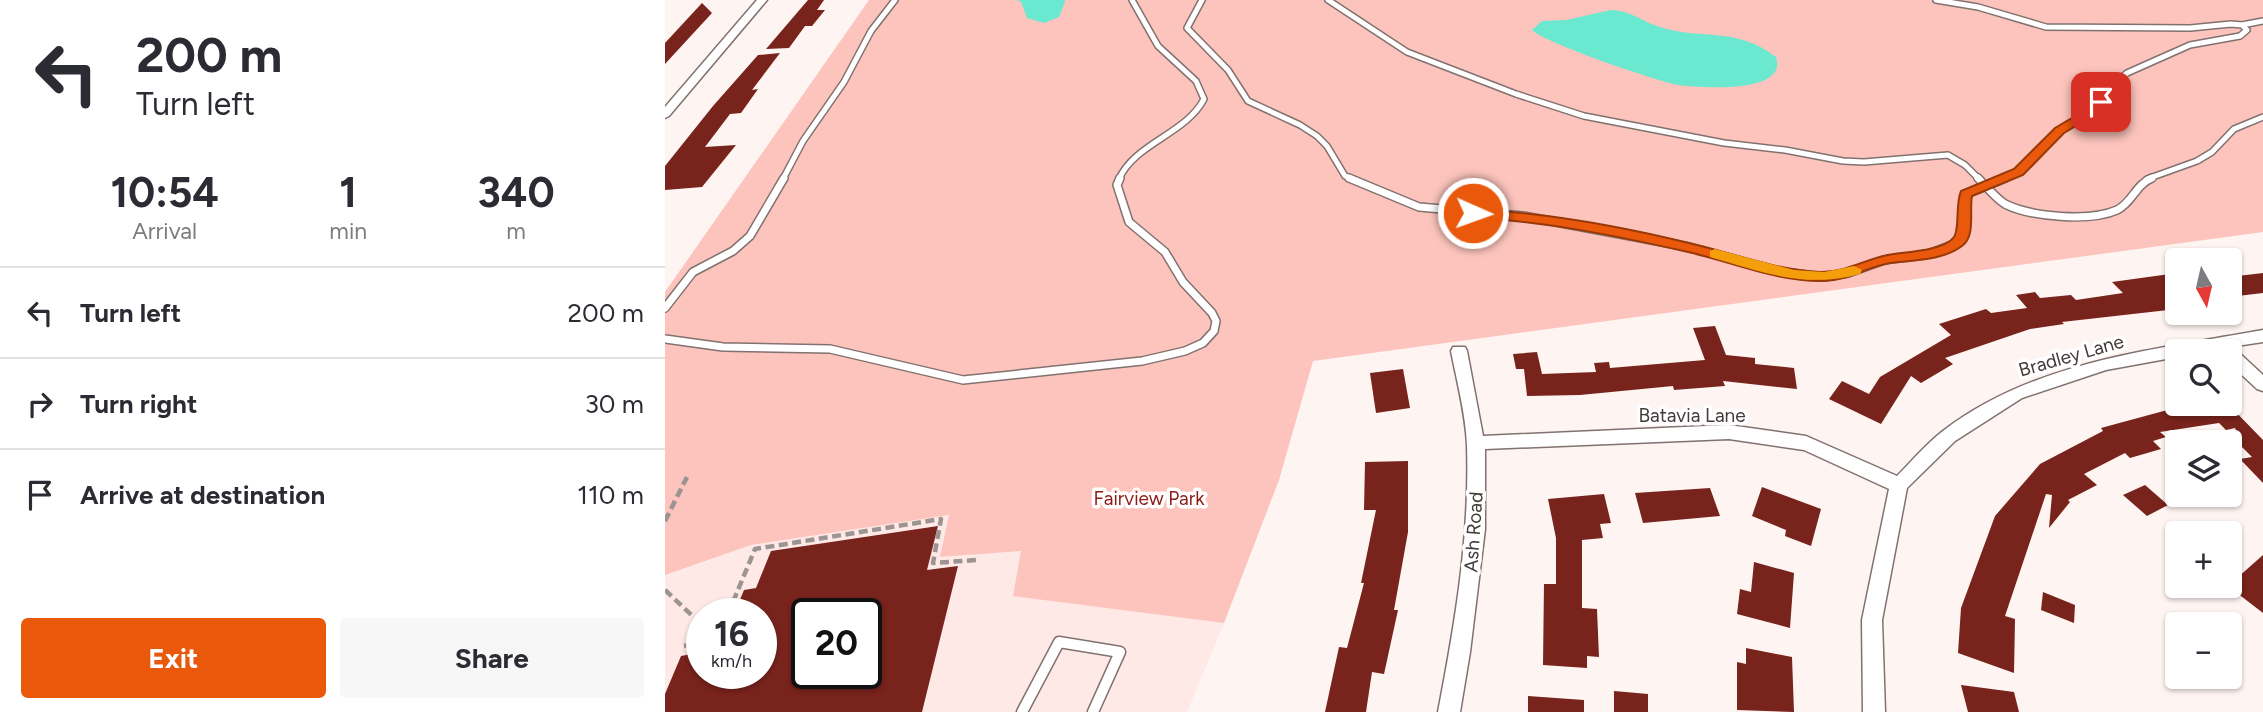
<!DOCTYPE html>
<html lang="en">
<head>
<meta charset="utf-8">
<style>
  body { margin:0; font-family:Figtree,sans-serif; background:#f7f7f7; color:#2b2b33; height:100vh; display:flex; flex-direction:column; font-size:26px; white-space:nowrap }
  * { box-sizing:border-box; margin:0 }
  p { font-size:23px; color:#7c7c81 }
  .icon { flex:none; width:38px; height:38px; fill:none; stroke:currentColor; stroke-width:2; stroke-linecap:round; stroke-linejoin:round }
  .map { position:relative; flex:1; overflow:hidden }
  .drawer { display:flex; flex-direction:column; background:#fff; width:665px }
  .drawer>* { flex:none }
  .hud { background:#fff; color:#2b2b33; overflow:hidden }
  .needle { width:46px; rotate:172deg }
  .tools { position:absolute; left:1500px; top:248px; display:grid; gap:14px }
  .tools a { display:grid; place-items:center; width:77px; height:77px; border-radius:7px; background:#fff; box-shadow:0 2px 5px #0004; font-size:35px }
  .speed { position:absolute; left:21px; top:598px; display:flex; gap:14px; font-size:35px; font-weight:700; text-align:center }
  .speed>* { display:grid; place-content:center; width:91px; height:91px; border-radius:50%; background:#fff; box-shadow:0 2px 5px #0004; line-height:1 }
  .speed small { font-size:18px; font-weight:400 }
  .speed .limit { border:4px solid #111; border-radius:10px; background:#fff; color:#111 }
  .pin { position:absolute; display:grid; place-items:center; width:60px; height:60px; color:#fff; margin:-30px; border-radius:14px; box-shadow:0 4px 10px #0006 }
  .me { position:absolute; width:77px; margin:-38px; rotate:92deg; stroke-linejoin:round; filter:drop-shadow(0 0 5px #0008) }
  .turn { display:flex; align-items:center; gap:24px; height:147px; padding:0 21px; font-size:32px }
  .turn .icon { width:91px; height:91px; stroke-width:2.5 }
  .turn b { display:block; font-size:49px; line-height:60px }
  .eta { display:flex; justify-content:space-evenly; align-items:center; height:119px; text-align:center }
  .eta b { font-size:42px; font-weight:700; line-height:49px }
  .action { display:flex; gap:14px; margin-top:auto; padding:14px 21px }
  .action a { flex:1; height:80px; border-radius:7px; background:#ea580c; color:#fff; font-size:28px; font-weight:700; line-height:80px; text-align:center }
  .action a+a { background:#f7f7f7; color:#2b2b33 }
  ul { padding:0; list-style:none }
  li { display:flex; align-items:center; gap:21px; height:91px; padding:0 21px; border-top:2px solid #e1e1e2 }
  li div { flex:1 }
  li b { display:block; font-size:26px }
  li em { font-style:normal }
  main { display:flex; flex:1; min-height:0 }
  .map>svg:first-child { display:block }
  .built { fill:#fee9e6; fill-rule:evenodd }
  .green { fill:#fcc4bc }
  .water { fill:#6ae9d0 }
  .building { fill:#78231c; fill-rule:evenodd }
  .lines { fill:none; stroke-linecap:round; stroke-linejoin:round }
  .lane-far2-casing { stroke:#81716f; stroke-width:8 }
  .lane-far1-casing { stroke:#81716f; stroke-width:10 }
  .lane-casing { stroke:#81716f; stroke-width:13 }
  .street-casing { stroke:#81716f; stroke-width:3 }
  .path { stroke:#9c9492; stroke-width:4.5; stroke-dasharray:9 4.5; stroke-linecap:butt }
  .lane-far2 { stroke:#fff; stroke-width:5 }
  .lane-far1 { stroke:#fff; stroke-width:7 }
  .lane { stroke:#fff; stroke-width:10 }
  .street { fill:#fff; fill-rule:evenodd }
  .route { fill:#ea580c; stroke:#983908; stroke-width:2 }
  .slow { fill:#f59e0b }
  .labels { text-anchor:middle; stroke-width:7; stroke-linejoin:round; paint-order:stroke }
  .street-label { font-size:19px; fill:#413b39; stroke:#fff }
  .park-label { font-size:19px; fill:#8c1b16; stroke:#fff }
</style>
</head>
<body>
<main>
<section class="drawer">
<div class="hud">
<div class="turn"><svg class="icon" aria-label="left" viewBox="0 0 24 24"><path d="M17 20v-9H6M10 6l-5 5 5 5"/></svg><div><b>200 m</b>Turn left</div></div>
</div>
<div class="eta">
<div><b>10:54</b><p>Arrival</p></div>
<div><b>1</b><p>min</p></div>
<div><b>340</b><p>m</p></div>
</div>
<ul>
<li><svg class="icon" aria-label="left" viewBox="0 0 24 24"><path d="M17 20v-9H6M10 6l-5 5 5 5"/></svg><div><b>Turn left</b></div><em>200 m</em></li>
<li><svg class="icon" aria-label="right" viewBox="0 0 24 24"><path d="M7 20v-9h11M14 6l5 5-5 5"/></svg><div><b>Turn right</b></div><em>30 m</em></li>
<li><svg class="icon" aria-label="arrive" viewBox="0 0 24 24"><path d="M6 21V4h12l-3 4 3 4H6"/></svg><div><b>Arrive at destination</b></div><em>110 m</em></li>
</ul>
<div class="action"><a>Exit</a><a>Share</a></div>
</section>
<div class="map">
<svg width="1598" height="712" viewBox="0 0 1598 712">
  <rect width="100%" height="100%" fill="#fef4f2"/>
  <path class="built" d="M285 515 276 557 357 551 349 596 559 623 522 712H0V575L86 545ZM37 614H96V674H37ZM142 614H201V674H142Z"/>
  <path class="green" d="M204 0H1598V232L648 361 614 480 559 623 348 596 356 551 275 557 284 515 86 545 0 575V292Z"/>
  <g class="water">
    <path d="M352 0H400V2L394 17 379 23 362 18 356 2Z"/>
    <path d="M946 10C966 11 975 20 992 26 1034 41 1069 25 1111 57 1124 94 1035 88 1013 85 991 81 880 43 867 30L877 21 901 20Z"/>
  </g>
  <g class="building">
    <path d="M143 0H159L152 10H160L147 26H140L124 48 101 49Z"/>
    <path d="M37 3 47 13 0 64V43Z"/>
    <path d="M115 53 87 90 93 89 76 113 65 114 40 147 71 145 37 187 0 190V166L48 106 93 55Z"/>
    <path d="M1512 273V309L1397 322 1399 324 1365 329 1280 358 1288 364 1256 383 1246 376 1216 424 1164 399 1177 381 1204 394 1215 377 1286 335 1274 324 1321 309 1326 313 1362 308 1351 295 1370 292 1375 298 1406 295 1411 300 1458 293 1447 282Z"/>
    <path d="M1598 273V293L1564 297V277Z"/>
    <path d="M1050 326 1061 355 1090 358V364L1129 368 1132 389 1058 381 1060 386 1009 390 1008 386 915 395 862 396 859 369H851L848 354 872 352 877 374 931 372 929 363 944 362 945 368 1040 360 1028 328Z"/>
    <path d="M738 369 745 408 711 413 705 373Z"/>
    <path d="M1502 404H1563L1598 440V483L1575 459 1587 457 1571 441 1575 440 1570 428 1561 430 1554 423 1495 432 1501 437 1488 441 1496 449 1465 458 1460 453 1419 474 1432 485 1403 500 1405 502 1384 528 1387 495 1381 494 1340 616 1350 619 1349 673 1293 653 1296 608 1330 516 1375 464 1438 431 1436 428 1506 409Z"/>
    <path d="M743 461V532L729 610H733L719 674 707 672 701 712H660L674 647 682 648 699 583H696L711 510H699L700 462Z"/>
    <path d="M1480 485 1503 505 1482 516 1458 495Z"/>
    <path d="M1097 487 1156 509 1146 546 1120 536 1121 530 1087 516Z"/>
    <path d="M1045 488 1055 516 978 523 970 493Z"/>
    <path d="M939 494 946 523 935 524 938 538 917 540V608L932 609 934 657 922 656V668L878 665 879 584H891V538L883 499Z"/>
    <path d="M273 526 262 570 293 566 257 712H0V694L16 656 37 652V674H96V614H69L79 590 91 588 106 551ZM142 614H201V674H142Z"/>
    <path d="M1598 555V613L1563 586Z"/>
    <path d="M1089 562 1129 573 1125 628 1072 614 1075 589 1086 592Z"/>
    <path d="M1378 592 1410 605 1409 623 1376 610Z"/>
    <path d="M1081 648 1127 657 1129 712 1072 710V662L1081 664Z"/>
    <path d="M1296 685 1349 692 1354 712H1303Z"/>
    <path d="M949 691 983 694V712H949Z"/>
    <path d="M863 696 919 700V712H863Z"/>
  </g>
  <g class="lines">
    <g class="lane-far2-casing">
      <g id="lane-far2">
        <path d="M537 0 522 28 563 70 583 101 635 125 652 136 662 146 680 176 688 179"/>
        <path d="M663 0 742 52 851 94 919 116 1059 143 1120 150 1178 161 1199 162 1283 155 1300 165 1314 179"/>
        <path d="M1271 0 1313 7 1381 27 1525 28 1566 24 1577 25 1582 30 1575 36 1525 45 1462 73 1447 86 1432 107 1395 130 1353 172 1336 179"/>
        <path d="M1577 25 1598 21"/>
        <path d="M118 179 138 141 179 82 206 31 230 0"/>
        <path d="M454 179C470 143 521 134 539 99L531 81 493 46 467 0"/>
        <path d="M1482 179 1532 161 1547 152 1569 129 1598 117"/>
      </g>
    </g>
    <g class="lane-far1-casing">
      <g id="lane-far1">
        <path d="M684 178 754 207 858 216 1024 247 1117 272 1159 277 1183 273 1219 260 1264 254 1292 243 1298 235V201L1301 194 1340 178"/>
        <path d="M1313 178C1321 186 1330 198 1340 204 1366 217 1425 222 1452 210 1467 203 1471 184 1487 178"/>
        <path d="M0 308 28 272 68 251 85 236 119 178"/>
        <path d="M0 339 58 347 165 349 298 380 477 361 520 351 538 343 549 331 551 321 547 313 518 282 500 252 464 222 452 185 455 178"/>
      </g>
    </g>
    <g class="lane-casing">
      <path id="lane" d="M357 712 394 642 455 652 428 712"/>
    </g>
    <g class="street-casing">
      <g id="street">
        <path d="M92 0H102L4 116 0 118V107Z"/>
        <path d="M1598 330V342L1565 347 1570 349 1598 375V391L1592 389 1564 363V352H1557L1561 348 1541 352H1512V357L1441 370 1357 398 1290 441 1242 488 1217 620 1220 712H1198L1197 620 1224 489 1139 450 1064 439 820 449V529L805 652 795 712H773C790 624 805 536 802 446 801 415 792 382 786 351L788 347H800L802 351 818 436 1064 425 1141 436 1232 476C1247 461 1261 444 1278 431 1369 361 1488 350 1598 330Z"/>
      </g>
    </g>
    <g class="path">
      <path d="M0 521 22 477"/>
      <path d="M0 590 37 625"/>
      <path d="M63 614 90 549 276 519 268 563 312 560"/>
      <path d="M19 646 37 643"/>
    </g>
    <use href="#lane-far2" class="lane-far2"/>
    <use href="#lane-far1" class="lane-far1"/>
    <use href="#lane" class="lane"/>
    <use href="#street" class="street"/>
  </g>
  <path class="route" d="M1432 99 1442 102 1431 114 1399 133 1358 175 1307 196C1304 211 1311 236 1297 246 1277 261 1247 260 1225 263 1202 267 1182 281 1158 281 1113 282 1067 262 1023 252 952 236 880 221 808 218L801 213 808 209C881 213 956 226 1028 244 1070 254 1114 271 1157 272 1182 272 1204 257 1229 254 1244 252 1280 250 1289 237 1295 229 1290 205 1296 191L1349 169 1390 128 1422 109Z"/>
  <path class="slow" d="M1050 249 1129 270 1159 272 1189 266 1197 270 1195 274C1140 289 1097 272 1045 257V251Z"/>
  <g class="labels">
    <g class="street-label">
      <text transform="translate(1406 355) rotate(-16)" y="7">Bradley Lane</text>
      <text x="1027" y="422">Batavia Lane</text>
      <text transform="translate(808 532) rotate(-86)" y="7">Ash Road</text>
    </g>
    <g class="park-label">
      <text x="484" y="505">Fairview Park</text>
    </g>
  </g>
</svg>
<div class="tools">
<a><svg class="needle" viewBox="-14 -14 28 28"><path d="M0-13l5 13h-10z" fill="#e53935"/><path d="M0 13l5-13h-10z" fill="#7c7c81"/></svg></a>
<a><svg class="icon" aria-label="search" viewBox="0 0 24 24"><circle cx="10" cy="10" r="6"/><path d="M15 15l6 6"/></svg></a>
<a><svg class="icon" aria-label="layers" viewBox="0 0 24 24"><path d="M12 4l9 5-9 5-9-5zM3 14l9 5 9-5"/></svg></a>
<a>+</a>
<a>−</a>
</div>
<div class="speed"><div>16<small>km/h</small></div><div class="limit">20</div></div>
<div class="pin" style="left:1436px;top:102px;background:#d93025"><svg class="icon" aria-label="arrive" viewBox="0 0 24 24"><path d="M6 21V4h12l-3 4 3 4H6"/></svg></div>
<svg class="me" style="left:808px;top:213px" viewBox="-20 -20 40 40"><circle r="17" fill="#ea580c" stroke="#fff" stroke-width="3"/><path d="M0-11L8 9 0 5-8 9z" fill="#fff"/></svg>
</div>
</main>
</body>
</html>
